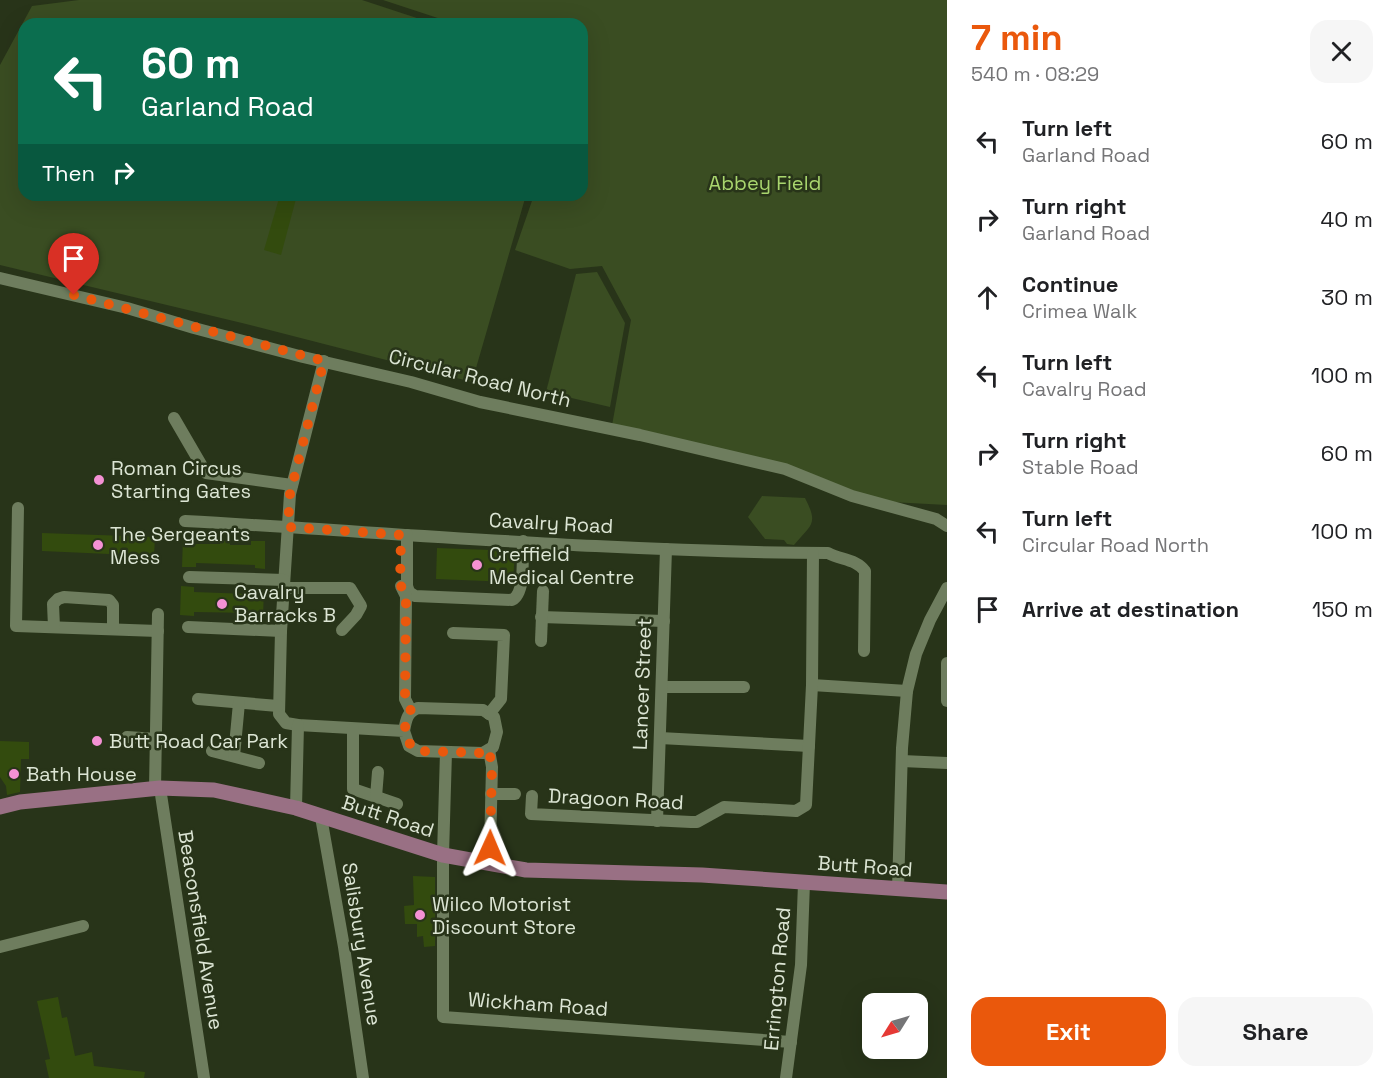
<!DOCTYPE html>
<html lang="en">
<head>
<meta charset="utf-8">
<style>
  body { margin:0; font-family:"Space Grotesk",sans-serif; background:#f6f6f6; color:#202124; height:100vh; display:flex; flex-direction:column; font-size:22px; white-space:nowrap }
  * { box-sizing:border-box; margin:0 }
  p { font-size:20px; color:#757577 }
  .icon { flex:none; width:33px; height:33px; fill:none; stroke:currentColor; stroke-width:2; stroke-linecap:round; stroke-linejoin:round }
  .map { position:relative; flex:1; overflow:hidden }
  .sheet { display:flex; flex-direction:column; background:#fff; width:450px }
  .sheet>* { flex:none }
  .top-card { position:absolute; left:18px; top:18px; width:570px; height:183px; border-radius:18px; box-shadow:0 6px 24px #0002; background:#0b6e4f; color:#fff; overflow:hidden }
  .needle { width:39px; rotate:233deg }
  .tools { position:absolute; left:862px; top:993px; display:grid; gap:12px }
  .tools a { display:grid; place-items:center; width:66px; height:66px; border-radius:12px; background:#fff; box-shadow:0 6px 24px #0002; font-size:30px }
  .pin { position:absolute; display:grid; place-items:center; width:51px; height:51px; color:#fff; margin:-62px -26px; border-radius:50% 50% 50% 0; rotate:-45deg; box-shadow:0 0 6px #0007 }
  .pin .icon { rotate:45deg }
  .me { position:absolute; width:66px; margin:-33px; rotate:1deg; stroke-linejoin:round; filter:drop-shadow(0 0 4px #0008) }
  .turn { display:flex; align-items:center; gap:21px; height:126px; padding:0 24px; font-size:27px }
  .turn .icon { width:78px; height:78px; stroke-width:2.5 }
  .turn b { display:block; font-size:42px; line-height:51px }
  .then { display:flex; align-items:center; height:57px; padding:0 24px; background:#0003; gap:12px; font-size:22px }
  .round { display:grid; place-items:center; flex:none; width:63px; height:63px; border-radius:18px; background:#f6f6f6 }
  .overview { display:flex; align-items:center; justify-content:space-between; height:102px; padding:0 24px }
  h1 { font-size:36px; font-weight:700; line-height:45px; color:#ea580c }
  .action { display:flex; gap:12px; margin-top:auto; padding:12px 24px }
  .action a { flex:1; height:69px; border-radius:18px; background:#ea580c; color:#fff; font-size:24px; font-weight:700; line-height:69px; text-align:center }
  .action a+a { background:#f6f6f6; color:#202124 }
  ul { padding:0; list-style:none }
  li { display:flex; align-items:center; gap:18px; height:78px; padding:0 24px }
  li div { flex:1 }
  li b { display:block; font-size:22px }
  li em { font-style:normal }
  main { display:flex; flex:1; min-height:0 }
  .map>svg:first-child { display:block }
  .green { fill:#3a4d22 }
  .building { fill:#334b0e }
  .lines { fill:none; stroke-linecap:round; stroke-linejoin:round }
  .minor { stroke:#6e7d5e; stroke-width:12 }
  .major { stroke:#997084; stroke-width:15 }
  .route { stroke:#ea580c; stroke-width:10; stroke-dasharray:0 18 }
  .poi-dot { fill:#f491d4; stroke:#283419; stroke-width:2 }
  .labels { text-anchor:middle; stroke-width:5; stroke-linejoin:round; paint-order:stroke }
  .park-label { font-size:20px; fill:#a9d66e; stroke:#283419 }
  .street-label { font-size:20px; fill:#dce5d4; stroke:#283419 }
  .poi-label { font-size:20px; fill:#dce5d4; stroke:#283419; text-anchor:start }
</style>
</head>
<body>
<main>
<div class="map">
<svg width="947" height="1078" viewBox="0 0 947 1078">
  <rect width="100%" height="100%" fill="#283419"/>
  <g class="green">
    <path d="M79 0H362L435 24H24V195H526L472 382 242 323 0 265V65L32 6Z"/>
    <path d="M383 0H947V505L872 501 776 468 611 431 631 320 602 266 570 269 515 250 534 195H582V24H456Z"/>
    <path d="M597 272 625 323 610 407 546 392 576 274Z"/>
    <path d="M762 496 805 498C819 525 811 524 794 545L787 544 784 540 765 539 748 517Z"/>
  </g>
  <g class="building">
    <path d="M280 195H297L281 255 264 250Z"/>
    <path d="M42 533 155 537 154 556 42 551Z"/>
    <path d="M183 538H195V544H220V541H230V545H251V541H265V569L255 568V565L196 563V567H182Z"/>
    <path d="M437 548 515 551 513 582 436 579Z"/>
    <path d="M181 586 194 587V592L249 594V589H264L263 617H254V613L194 612V616L180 615Z"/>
    <path d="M0 741 29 742V759H21L20 792 7 795 6 786 0 777Z"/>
    <path d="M413 876 435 877V946L424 947 423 936 417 937V924H405L404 906 414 905Z"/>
    <path d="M58 997 62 1018 67 1017 75 1056 92 1052 94 1066 145 1072 144 1078H49L45 1060 50 1059 37 1001Z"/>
  </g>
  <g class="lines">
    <g class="minor">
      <path d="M0 278 127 308 194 328 303 357 411 382 480 402 640 435 785 469 852 496 936 519 947 526"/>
      <path d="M324 361 290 494 281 631 279 714 286 723 298 725 404 731C406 720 407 712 418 708L483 710 494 717 497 732 493 747 483 753 418 751 409 746 404 731"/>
      <path d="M174 418 206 473 292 485"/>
      <path d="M18 508 16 626 158 631"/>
      <path d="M185 521C399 533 613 552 828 553 841 560 856 559 865 571L864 651"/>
      <path d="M407 535V586L409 592 415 596 512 600C526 593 522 557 523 541"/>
      <path d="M189 577 284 580"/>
      <path d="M401 586 406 596 405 699 411 711"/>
      <path d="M284 588H350L361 606 356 615 342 630"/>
      <path d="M541 617 664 621"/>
      <path d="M54 627 53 604 58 599 64 597 109 600 113 605V629"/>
      <path d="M188 627 281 631"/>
      <path d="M453 633 504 635 501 699 489 714"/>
      <path d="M541 641 543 591"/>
      <path d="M947 663V701"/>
      <path d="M812 685 907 691"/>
      <path d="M662 687H744"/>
      <path d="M198 699 278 706"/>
      <path d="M353 729V789L397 804"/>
      <path d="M127 737 156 739"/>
      <path d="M660 738 809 746"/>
      <path d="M489 750 492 767 490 848"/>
      <path d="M212 751 259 763"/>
      <path d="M446 752 443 855V1017L791 1042"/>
      <path d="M234 756 239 703"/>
      <path d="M902 761 947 763"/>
      <path d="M160 788 204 1078"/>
      <path d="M155 789 158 614"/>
      <path d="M491 794H515"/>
      <path d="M532 796 531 814 691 822H697L724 807 796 811 806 805 812 685 813 553"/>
      <path d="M376 797 378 772"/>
      <path d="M296 808 298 725"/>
      <path d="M321 817 344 947 363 1078"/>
      <path d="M657 821 666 549"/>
      <path d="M898 890 902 748 907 691 916 654 930 620 947 588"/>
      <path d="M0 947 83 926"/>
      <path d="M786 1078 801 965 804 883"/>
    </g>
    <path class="major" d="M0 807 20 802 160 788 214 790 296 808 443 855 526 870 702 875 947 892"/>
  </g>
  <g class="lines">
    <path class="route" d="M74 295 324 361 290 494 288 527 401 535 400 584 406 596 405 699 411 711C402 727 402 740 418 751L483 753 489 750 492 767 490 848"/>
  </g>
  <g class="poi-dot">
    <circle cx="99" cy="480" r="6"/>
    <circle cx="98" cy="545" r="6"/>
    <circle cx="477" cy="565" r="6"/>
    <circle cx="222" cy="604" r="6"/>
    <circle cx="97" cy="741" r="6"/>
    <circle cx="14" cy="774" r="6"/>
    <circle cx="420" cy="915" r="6"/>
  </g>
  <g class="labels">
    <g class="park-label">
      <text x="765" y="190">Abbey Field</text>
    </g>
    <g class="street-label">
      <text transform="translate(480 378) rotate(14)" y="7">Circular Road North</text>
      <text transform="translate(551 523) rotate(3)" y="7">Cavalry Road</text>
      <text transform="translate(642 684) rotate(-88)" y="7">Lancer Street</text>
      <text transform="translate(616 799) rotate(3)" y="7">Dragoon Road</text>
      <text transform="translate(388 816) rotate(18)" y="7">Butt Road</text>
      <text transform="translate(865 866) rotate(4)" y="7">Butt Road</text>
      <text transform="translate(201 930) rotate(81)" y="7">Beaconsfield Avenue</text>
      <text transform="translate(362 944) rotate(81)" y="7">Salisbury Avenue</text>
      <text transform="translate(777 979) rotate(-85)" y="7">Errington Road</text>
      <text transform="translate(538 1004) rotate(4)" y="7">Wickham Road</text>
    </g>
    <g class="poi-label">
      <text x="111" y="475">Roman Circus<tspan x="111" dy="23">Starting Gates</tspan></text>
      <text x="110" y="541">The Sergeants<tspan x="110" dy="23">Mess</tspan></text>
      <text x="489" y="561">Creffield<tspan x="489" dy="23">Medical Centre</tspan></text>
      <text x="234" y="599">Cavalry<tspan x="234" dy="23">Barracks B</tspan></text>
      <text x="109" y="748">Butt Road Car Park</text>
      <text x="26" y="781">Bath House</text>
      <text x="432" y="911">Wilco Motorist<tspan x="432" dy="23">Discount Store</tspan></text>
    </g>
  </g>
</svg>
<div class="tools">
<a><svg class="needle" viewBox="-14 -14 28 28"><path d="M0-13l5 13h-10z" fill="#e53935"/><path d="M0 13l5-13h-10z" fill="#757577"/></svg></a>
</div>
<div class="pin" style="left:74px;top:295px;background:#d93025"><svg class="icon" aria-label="arrive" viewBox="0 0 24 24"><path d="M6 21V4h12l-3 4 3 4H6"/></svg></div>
<svg class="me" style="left:490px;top:848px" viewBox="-20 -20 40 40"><path d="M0-17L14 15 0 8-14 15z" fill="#ea580c" stroke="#fff" stroke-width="4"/></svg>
<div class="top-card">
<div class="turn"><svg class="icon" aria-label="left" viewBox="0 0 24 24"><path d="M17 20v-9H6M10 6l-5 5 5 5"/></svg><div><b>60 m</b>Garland Road</div></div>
<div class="then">Then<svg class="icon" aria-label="right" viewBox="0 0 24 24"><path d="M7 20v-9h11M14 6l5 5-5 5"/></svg></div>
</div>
</div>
<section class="sheet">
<div class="overview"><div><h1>7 min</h1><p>540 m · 08:29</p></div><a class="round"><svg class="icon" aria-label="close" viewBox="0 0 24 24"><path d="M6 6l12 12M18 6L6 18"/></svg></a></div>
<ul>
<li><svg class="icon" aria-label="left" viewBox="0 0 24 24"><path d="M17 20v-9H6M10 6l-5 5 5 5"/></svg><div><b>Turn left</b><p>Garland Road</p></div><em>60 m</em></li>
<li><svg class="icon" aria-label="right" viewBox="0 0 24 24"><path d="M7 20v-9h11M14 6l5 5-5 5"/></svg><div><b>Turn right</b><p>Garland Road</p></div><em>40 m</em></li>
<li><svg class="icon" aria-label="ahead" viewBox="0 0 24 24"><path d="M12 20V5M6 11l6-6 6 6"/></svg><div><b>Continue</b><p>Crimea Walk</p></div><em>30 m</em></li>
<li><svg class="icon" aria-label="left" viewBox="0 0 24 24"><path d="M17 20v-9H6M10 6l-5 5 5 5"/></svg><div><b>Turn left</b><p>Cavalry Road</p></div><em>100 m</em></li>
<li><svg class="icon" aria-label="right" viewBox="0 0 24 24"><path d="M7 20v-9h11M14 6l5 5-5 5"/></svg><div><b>Turn right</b><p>Stable Road</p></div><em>60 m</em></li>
<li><svg class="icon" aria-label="left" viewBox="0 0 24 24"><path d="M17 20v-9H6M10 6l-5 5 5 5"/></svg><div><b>Turn left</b><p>Circular Road North</p></div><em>100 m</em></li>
<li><svg class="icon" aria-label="arrive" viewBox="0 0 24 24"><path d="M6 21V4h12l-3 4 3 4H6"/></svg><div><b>Arrive at destination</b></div><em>150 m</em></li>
</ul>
<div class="action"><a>Exit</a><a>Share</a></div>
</section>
</main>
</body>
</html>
